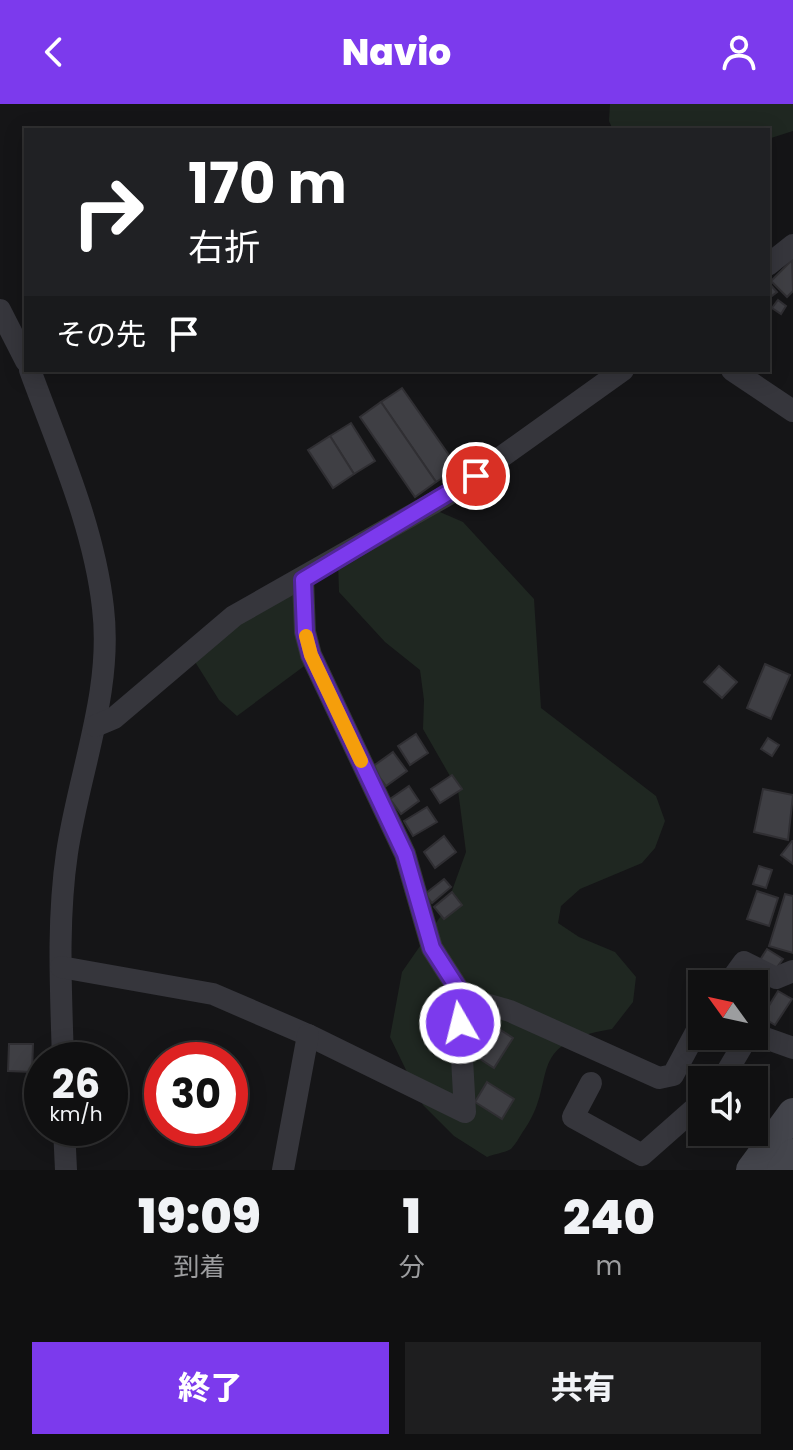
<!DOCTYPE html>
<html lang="ja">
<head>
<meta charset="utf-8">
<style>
  body { margin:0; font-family:Poppins,"Noto Sans JP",sans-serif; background:#1e1e1f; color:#f1f3f6; height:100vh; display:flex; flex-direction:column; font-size:30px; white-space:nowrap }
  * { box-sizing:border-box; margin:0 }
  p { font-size:26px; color:#9c9d9f }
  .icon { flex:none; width:44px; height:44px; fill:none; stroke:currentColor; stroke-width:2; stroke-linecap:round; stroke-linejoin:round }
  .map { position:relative; height:1066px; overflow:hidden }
  .details { display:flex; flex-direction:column; background:#101011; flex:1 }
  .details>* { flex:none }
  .banner { position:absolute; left:24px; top:24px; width:746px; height:244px; border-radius:0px; box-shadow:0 4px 20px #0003,0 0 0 2px #303031; background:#202124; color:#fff; overflow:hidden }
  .needle { width:52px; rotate:303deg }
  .controls { position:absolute; left:688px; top:866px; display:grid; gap:16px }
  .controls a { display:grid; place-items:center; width:80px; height:80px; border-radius:0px; background:#101011; box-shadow:0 4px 20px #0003,0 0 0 2px #303031; font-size:40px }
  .speed { position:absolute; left:24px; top:938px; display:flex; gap:16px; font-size:40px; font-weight:700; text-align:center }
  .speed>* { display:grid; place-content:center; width:104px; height:104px; border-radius:50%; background:#101011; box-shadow:0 4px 20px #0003,0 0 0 2px #303031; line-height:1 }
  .speed small { font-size:20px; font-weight:400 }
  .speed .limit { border:12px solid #d22; background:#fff; color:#111 }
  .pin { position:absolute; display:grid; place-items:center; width:68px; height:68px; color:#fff; margin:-34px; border:4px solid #fff; border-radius:50%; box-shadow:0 2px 8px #0007 }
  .me { position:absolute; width:88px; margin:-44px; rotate:352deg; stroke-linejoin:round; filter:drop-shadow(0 0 6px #0008) }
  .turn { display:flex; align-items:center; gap:28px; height:168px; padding:0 32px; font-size:36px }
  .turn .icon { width:104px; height:104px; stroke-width:2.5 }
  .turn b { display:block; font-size:56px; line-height:68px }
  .then { display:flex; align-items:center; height:76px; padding:0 32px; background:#0003; gap:16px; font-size:30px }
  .eta { display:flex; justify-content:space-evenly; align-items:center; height:136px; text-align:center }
  .eta b { font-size:48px; font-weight:800; line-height:56px }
  .action { display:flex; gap:16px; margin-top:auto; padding:16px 32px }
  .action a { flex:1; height:92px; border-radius:0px; background:#7c3aed; color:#fff; font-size:32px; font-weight:800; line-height:92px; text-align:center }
  .action a+a { background:#1e1e1f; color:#f1f3f6 }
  header { display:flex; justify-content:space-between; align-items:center; height:104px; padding:0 32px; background:#7c3aed; color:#fff; font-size:36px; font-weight:800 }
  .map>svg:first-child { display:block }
  .green { fill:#1f2721 }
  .building { fill:#3f3f44; stroke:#302f33; stroke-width:2 }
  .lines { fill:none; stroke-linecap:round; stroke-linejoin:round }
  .street { stroke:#36363c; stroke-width:22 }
  .secondary { stroke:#44454c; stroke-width:30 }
  .route-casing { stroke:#51269a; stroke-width:20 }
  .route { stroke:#7c3aed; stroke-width:14 }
  .slow { stroke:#f59e0b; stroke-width:14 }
</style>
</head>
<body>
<header><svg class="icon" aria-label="back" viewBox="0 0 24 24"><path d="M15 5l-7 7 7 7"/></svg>Navio<svg class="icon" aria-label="person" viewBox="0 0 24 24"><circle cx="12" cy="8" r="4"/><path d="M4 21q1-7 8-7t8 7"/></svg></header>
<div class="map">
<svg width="793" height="1066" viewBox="0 0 793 1066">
  <rect width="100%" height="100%" fill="#151517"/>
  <g class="green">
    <path d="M610 0H793V27L768 35V26H613L609 17Z"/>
    <path d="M433 405 463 418 534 495 541 604 656 692 665 717 655 744 642 759 580 785 561 802 558 819 579 833 615 848 636 873 633 898 612 925C520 940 561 977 522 1029 519 1034 515 1041 511 1045 505 1049 494 1050 487 1053L454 1032 423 1001 390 933 402 868 445 806 466 748 458 686 423 625 424 596 420 566 385 538 339 488 338 457Z"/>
    <path d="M292 487 307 560 237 612 219 596 192 553 211 534Z"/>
  </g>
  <g class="building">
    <path d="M792 156 793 187 787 193 771 177Z"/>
    <path d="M768 178 777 188 768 195Z"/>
    <path d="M778 196 786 202 781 210 772 204Z"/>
    <path d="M402 284 458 364 436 378 381 298Z"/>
    <path d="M381 298 436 378 415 393 360 313Z"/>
    <path d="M351 319 375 357 354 370 330 332Z"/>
    <path d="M330 332 354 370 333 384 308 346Z"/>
    <path d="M765 560 790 571 771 615 747 604Z"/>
    <path d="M719 562 737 578 722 594 704 578Z"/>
    <path d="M416 630 428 649 410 661 398 642Z"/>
    <path d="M768 634 779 641 772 652 761 645Z"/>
    <path d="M393 648 407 667 386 682 372 663Z"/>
    <path d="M452 671 462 685 440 699 431 685Z"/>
    <path d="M409 682 419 697 401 710 390 695Z"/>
    <path d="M763 685 793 691 788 736 754 728Z"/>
    <path d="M427 703 437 718 413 732 404 717Z"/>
    <path d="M444 732 456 748 435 764 424 748Z"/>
    <path d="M792 737H793V760L781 751Z"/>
    <path d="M759 762 772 766 766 784 753 780Z"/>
    <path d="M444 775 451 783 432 799 425 790Z"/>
    <path d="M757 787 778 794 769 822 747 815Z"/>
    <path d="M452 788 462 801 444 815 434 803Z"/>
    <path d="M785 790 793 792V849L769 842Z"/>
    <path d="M767 845 783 855 775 866 760 856Z"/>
    <path d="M778 887 792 895 775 921 762 913Z"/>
    <path d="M493 921 513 934 494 964 474 951Z"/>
    <path d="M9 940H33L32 968 8 967Z"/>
    <path d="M487 978 514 995 502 1015 475 998Z"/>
  </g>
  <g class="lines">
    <g class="street">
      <path d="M768 161 793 141"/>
      <path d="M0 206 26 257"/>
      <path d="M30 266C58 343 94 422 103 504 113 587 79 668 67 749 57 817 61 888 63 956"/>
      <path d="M732 266 793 307"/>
      <path d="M303 476 305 528 311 551 405 750 432 844 464 894 510 907 659 974 673 971 702 917"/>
      <path d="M95 622 114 614 234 512 451 389 623 266"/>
      <path d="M61 863 213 890 308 931 465 1008 460 919 464 894"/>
      <path d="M728 880 744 858 776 874 793 867"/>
      <path d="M754 930 793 944"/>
      <path d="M722 976 748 932"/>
      <path d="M591 979 573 1013 642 1051 702 998"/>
      <path d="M64 1024 66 1066"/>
      <path d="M283 1066 308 931"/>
    </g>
    <g class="secondary">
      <path d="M751 1066 793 1009"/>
      <path d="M782 1066 793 1050"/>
    </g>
  </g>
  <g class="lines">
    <g class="route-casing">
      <path id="route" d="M460 919 464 894 432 844 405 750 311 551 305 528 303 476 476 372"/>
    </g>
    <use href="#route" class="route"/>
    <path class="slow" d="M306 532 311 551 361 657"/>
  </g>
</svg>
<div class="controls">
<a><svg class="needle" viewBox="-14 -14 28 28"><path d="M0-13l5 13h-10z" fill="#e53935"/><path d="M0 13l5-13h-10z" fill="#9c9d9f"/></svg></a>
<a><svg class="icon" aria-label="sound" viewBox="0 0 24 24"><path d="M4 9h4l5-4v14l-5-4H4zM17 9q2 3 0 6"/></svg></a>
</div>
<div class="speed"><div>26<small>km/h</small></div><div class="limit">30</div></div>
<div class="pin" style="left:476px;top:372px;background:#d93025"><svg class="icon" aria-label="arrive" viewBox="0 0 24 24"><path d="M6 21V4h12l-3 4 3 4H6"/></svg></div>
<svg class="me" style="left:460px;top:919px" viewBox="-20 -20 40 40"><circle r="17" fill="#7c3aed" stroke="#fff" stroke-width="3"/><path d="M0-11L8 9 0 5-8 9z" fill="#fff"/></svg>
<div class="banner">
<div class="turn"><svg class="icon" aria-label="right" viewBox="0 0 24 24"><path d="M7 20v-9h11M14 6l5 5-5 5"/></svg><div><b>170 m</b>右折</div></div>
<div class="then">その先<svg class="icon" aria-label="arrive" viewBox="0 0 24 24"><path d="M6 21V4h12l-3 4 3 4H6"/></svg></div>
</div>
</div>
<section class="details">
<div class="eta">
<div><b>19:09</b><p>到着</p></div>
<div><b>1</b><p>分</p></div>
<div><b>240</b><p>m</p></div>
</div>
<div class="action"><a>終了</a><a>共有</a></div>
</section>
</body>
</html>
